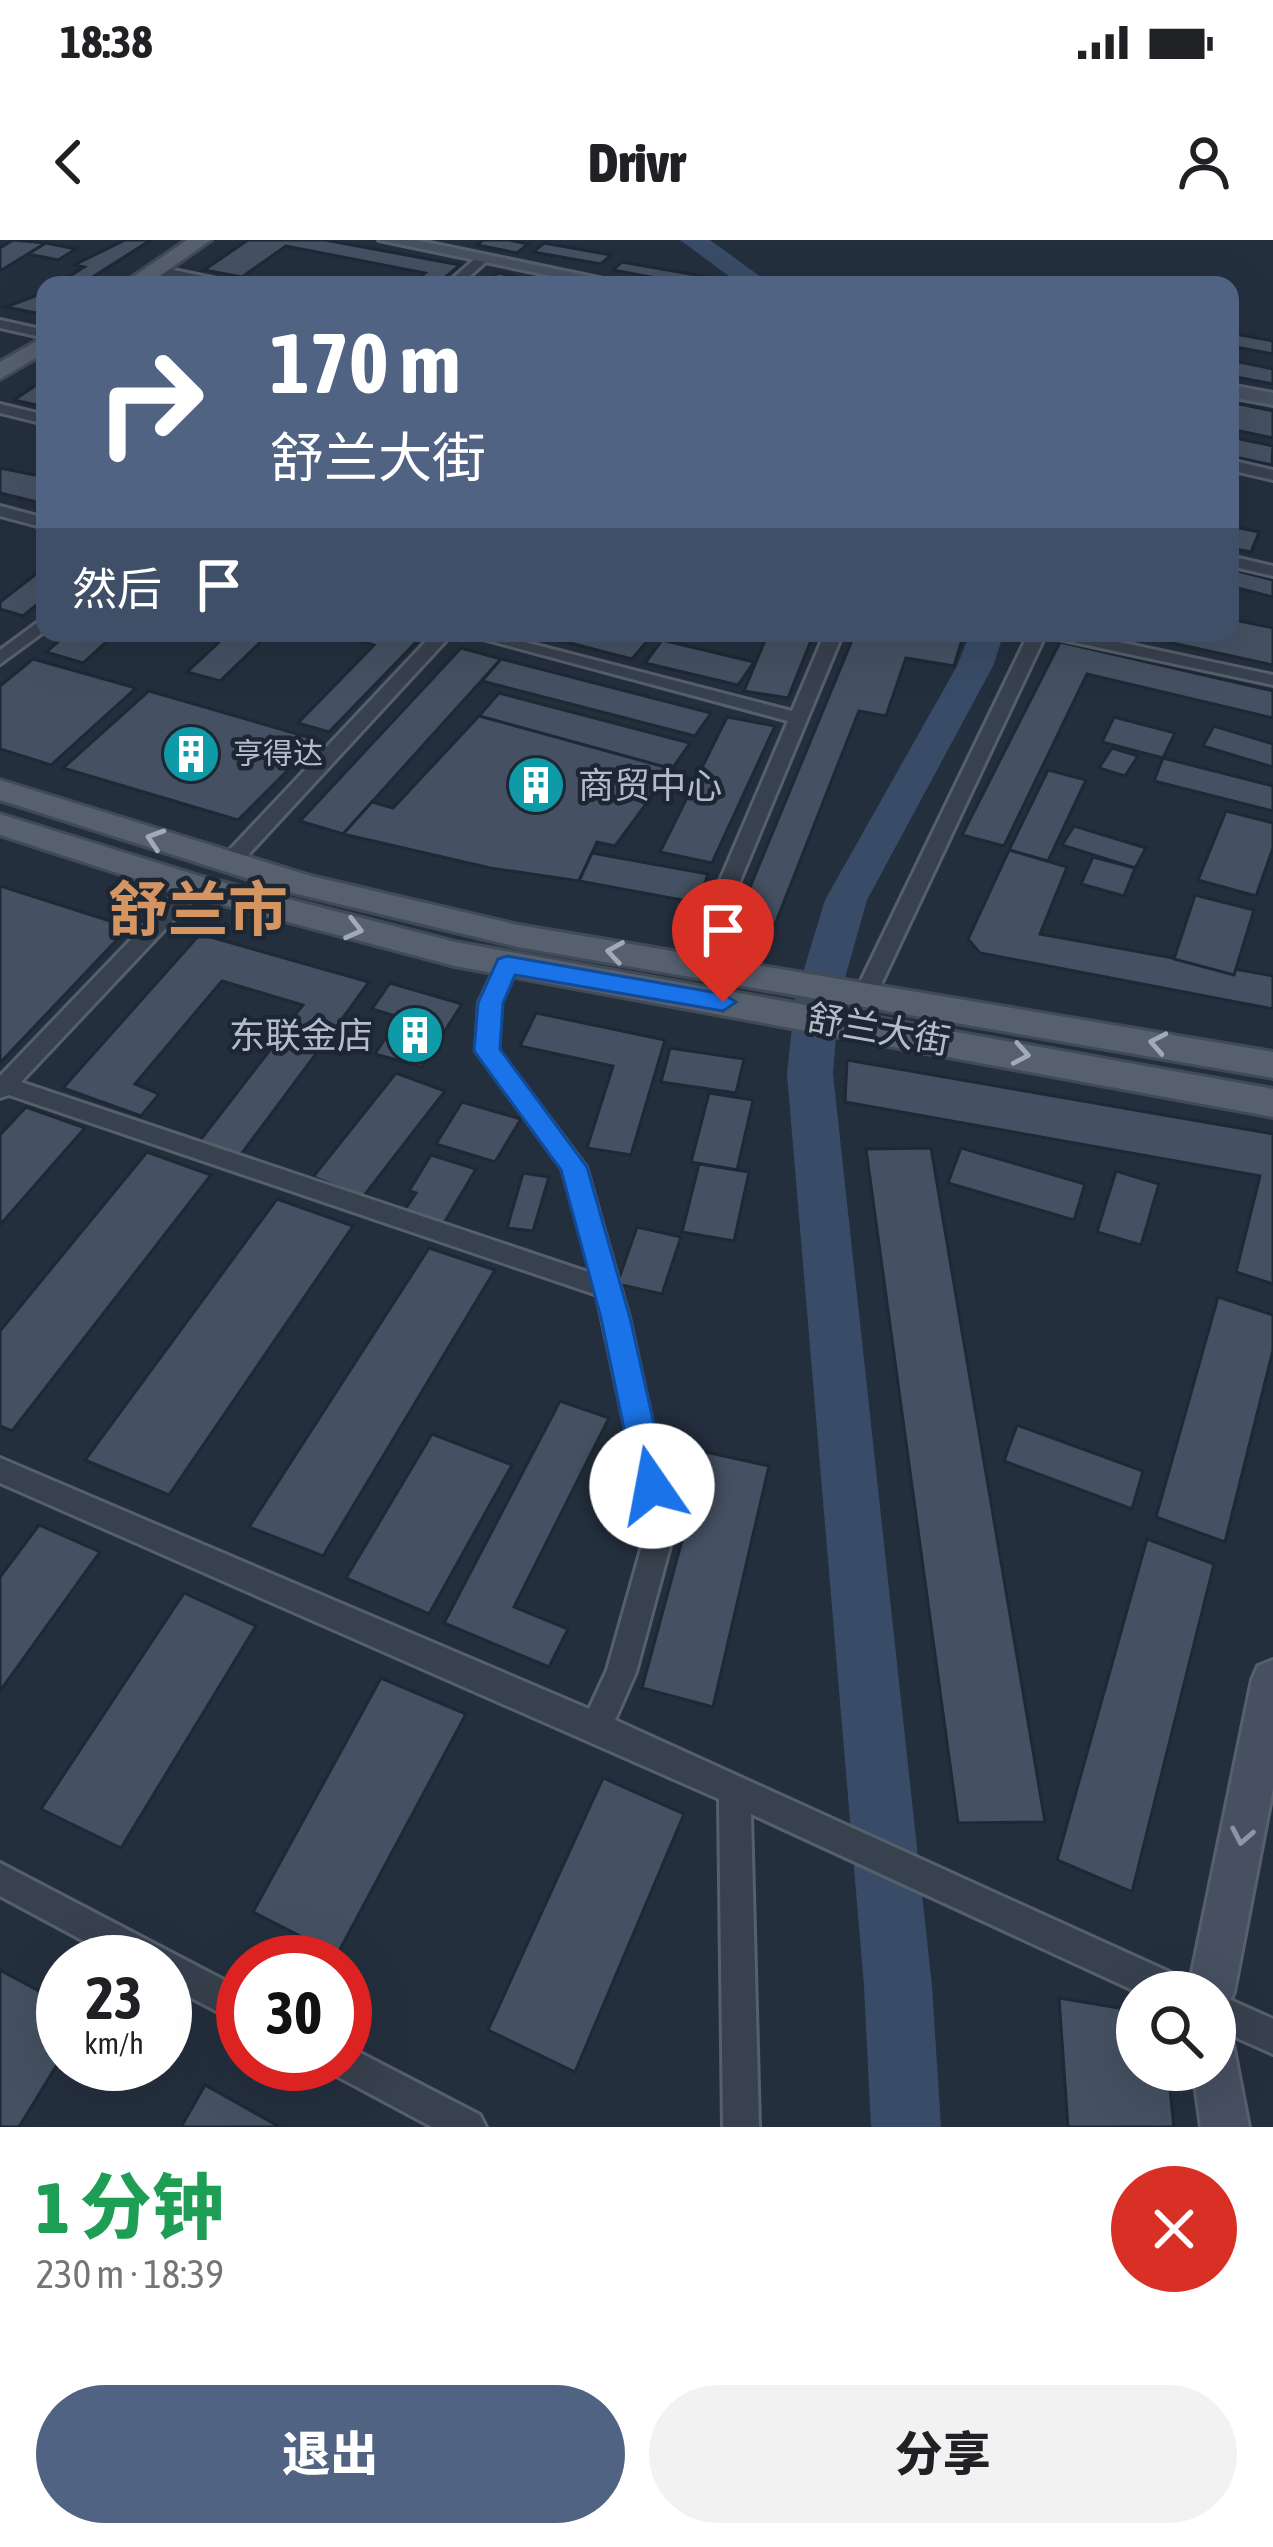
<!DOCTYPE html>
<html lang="zh">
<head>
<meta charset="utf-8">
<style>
  body { margin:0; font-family:"Asap Condensed","Noto Sans SC",sans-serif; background:#f2f2f2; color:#202124; height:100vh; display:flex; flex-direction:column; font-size:45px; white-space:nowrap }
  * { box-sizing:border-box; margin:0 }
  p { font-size:39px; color:#757577 }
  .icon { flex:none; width:66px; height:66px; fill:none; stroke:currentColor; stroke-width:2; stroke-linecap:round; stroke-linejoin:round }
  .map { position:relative; height:1887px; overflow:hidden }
  .side { display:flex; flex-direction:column; background:#fff; flex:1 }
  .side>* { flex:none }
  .banner { position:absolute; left:36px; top:36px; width:1203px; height:366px; border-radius:24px; box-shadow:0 12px 48px #0002; background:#506383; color:#fff; overflow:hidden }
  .controls { position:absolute; left:1116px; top:1731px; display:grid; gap:24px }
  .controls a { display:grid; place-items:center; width:120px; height:120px; border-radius:50%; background:#fff; box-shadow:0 12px 48px #0002; font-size:60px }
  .speed { position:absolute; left:36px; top:1695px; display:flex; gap:24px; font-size:60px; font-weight:700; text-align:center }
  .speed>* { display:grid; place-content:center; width:156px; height:156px; border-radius:50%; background:#fff; box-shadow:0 12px 48px #0002; line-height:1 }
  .speed small { font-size:30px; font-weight:400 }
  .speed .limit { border:18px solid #d22; background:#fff; color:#111 }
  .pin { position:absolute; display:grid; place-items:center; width:102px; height:102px; color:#fff; margin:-123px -51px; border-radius:50% 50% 50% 0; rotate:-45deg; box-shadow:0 0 12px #0007 }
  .pin .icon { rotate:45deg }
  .me { position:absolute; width:132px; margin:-66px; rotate:348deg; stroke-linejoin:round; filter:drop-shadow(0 0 9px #0008) }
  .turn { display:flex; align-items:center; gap:42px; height:252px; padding:0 36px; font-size:54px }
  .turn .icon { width:156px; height:156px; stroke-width:2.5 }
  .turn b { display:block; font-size:84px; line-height:102px }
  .then { display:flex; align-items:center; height:114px; padding:0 36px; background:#0003; gap:24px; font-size:45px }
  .round { display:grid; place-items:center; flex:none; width:126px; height:126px; border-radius:63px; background:#f2f2f2 }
  .headline { display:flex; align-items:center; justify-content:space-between; height:204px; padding:0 36px }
  h1 { font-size:72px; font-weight:800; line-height:90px; color:#1e9e55 }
  .button { display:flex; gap:24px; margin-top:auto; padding:24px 36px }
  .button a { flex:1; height:138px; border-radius:72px; background:#506383; color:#fff; font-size:48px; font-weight:800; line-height:138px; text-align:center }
  .button a+a { background:#f2f2f2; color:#202124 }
  .status { display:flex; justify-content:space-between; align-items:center; height:84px; padding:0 60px; background:#fff; direction:ltr }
  .status svg { height:33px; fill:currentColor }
  header { display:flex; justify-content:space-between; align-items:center; height:156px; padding:0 36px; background:#fff; font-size:54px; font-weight:800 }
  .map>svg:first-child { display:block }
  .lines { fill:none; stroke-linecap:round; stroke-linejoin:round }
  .river { fill:#394c67; fill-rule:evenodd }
  .building { fill:#455162; stroke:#1f2835; stroke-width:3 }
  .street-casing { stroke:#565f6c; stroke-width:6 }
  .secondary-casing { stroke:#565f6c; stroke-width:6 }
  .primary-casing { stroke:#414a57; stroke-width:6 }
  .street { fill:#38414e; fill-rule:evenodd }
  .secondary { fill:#465061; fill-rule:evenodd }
  .primary { fill:#56606e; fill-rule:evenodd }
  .oneway { stroke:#a1aab7 }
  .oneway2 { stroke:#8e96a5 }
  .route { fill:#1a73e8; stroke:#114b97; stroke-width:3 }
  .labels { text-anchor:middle; stroke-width:9; stroke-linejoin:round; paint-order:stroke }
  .far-poi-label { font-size:30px; fill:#b4bcc9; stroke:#1d2633; text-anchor:start }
  .poi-label { font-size:36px; fill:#b4bcc9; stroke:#1d2633; text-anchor:start }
  .street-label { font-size:36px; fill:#b4bcc9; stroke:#1d2633 }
  .town-label { font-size:60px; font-weight:bold; fill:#d59563; stroke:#1d2633 }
</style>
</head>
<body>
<div class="status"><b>18:38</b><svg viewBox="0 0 49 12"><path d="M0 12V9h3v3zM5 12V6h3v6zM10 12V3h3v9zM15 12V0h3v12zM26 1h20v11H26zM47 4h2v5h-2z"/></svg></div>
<header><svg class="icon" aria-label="back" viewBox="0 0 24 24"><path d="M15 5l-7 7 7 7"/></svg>Drivr<svg class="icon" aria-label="person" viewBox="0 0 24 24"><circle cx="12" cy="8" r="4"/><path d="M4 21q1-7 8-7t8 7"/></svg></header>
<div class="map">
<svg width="1273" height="1887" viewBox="0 0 1273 1887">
  <rect width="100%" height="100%" fill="#242f3e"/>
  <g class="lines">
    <g class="river">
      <path d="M680 0H710L772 45H741Z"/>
      <path d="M970 393H1004L993 426 867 660 839 759 833 834 932 1746 941 1887H871L864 1746 787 834 795 759 825 660 957 426Z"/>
    </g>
  </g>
  <g class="building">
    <path d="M13 0 46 3 0 31V8Z"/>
    <path d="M125 0H151L80 45H56L84 27 74 25Z"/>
    <path d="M248 0H325L460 25 436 45H410L425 33 286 6 242 37 204 30Z"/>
    <path d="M483 0H509L528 4 517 13 477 5Z"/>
    <path d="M46 3 76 9 58 20 28 14Z"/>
    <path d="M544 3 611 15 601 24 533 12Z"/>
    <path d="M622 22 724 40 693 45 613 30Z"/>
    <path d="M498 33 559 45 486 44Z"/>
    <path d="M45 52V68L36 73 6 67Z"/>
    <path d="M1230 93 1273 101V114L1230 106Z"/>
    <path d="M1230 120 1273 129V144L1230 136Z"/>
    <path d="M45 139V167L14 160Z"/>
    <path d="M1230 162 1273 171V198L1230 189Z"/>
    <path d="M1230 197 1273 206 1272 225 1230 216Z"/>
    <path d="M0 228 45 237V264L0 253Z"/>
    <path d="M1230 286 1259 292 1251 312 1230 308Z"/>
    <path d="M45 327V358L23 376 0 369V362Z"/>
    <path d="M1230 329 1273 340V357L1230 346Z"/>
    <path d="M1230 379 1273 388V425L1126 393H1230Z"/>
    <path d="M68 393H116L83 423 46 412Z"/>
    <path d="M229 393H270L220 441 187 432Z"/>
    <path d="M344 393 420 398 329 492 298 483 374 405 341 396Z"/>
    <path d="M531 393H627L649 399 632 419Z"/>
    <path d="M768 393H814L788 458 744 451Z"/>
    <path d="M855 393 962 400 954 426 906 418 886 476 859 471 774 687 736 681Z"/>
    <path d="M662 400 754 422 738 445 645 423Z"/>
    <path d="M1060 402 1273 451V478L1087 434 1004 606 962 595Z"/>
    <path d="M461 408 501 419 343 594 300 581Z"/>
    <path d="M33 419 136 448 51 525 0 509V446Z"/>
    <path d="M501 419 711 473 695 496 482 441Z"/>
    <path d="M149 451 318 500 238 580 63 528Z"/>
    <path d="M499 453 690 503 672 529 479 476Z"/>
    <path d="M479 476 672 529 615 606 597 602 579 641 490 628 343 594 372 562 393 568Z"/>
    <path d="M727 477 775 486 712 623 660 612Z"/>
    <path d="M1114 477 1175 493 1163 518 1102 502Z"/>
    <path d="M1214 486 1273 504V527L1203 506Z"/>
    <path d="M1112 508 1138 516 1125 536 1099 528Z"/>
    <path d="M1163 518 1273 546V571L1154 541Z"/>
    <path d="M1048 530 1086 540 1048 621 1009 610Z"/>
    <path d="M1226 571 1273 583V608L1256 656 1198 640Z"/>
    <path d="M1074 586 1146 608 1135 628 1062 605Z"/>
    <path d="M1009 610 1067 627 1040 694 1273 736V769L980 713 968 699Z"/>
    <path d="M592 613 708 634 698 663 579 641Z"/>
    <path d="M1093 617 1135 628 1124 656 1081 644Z"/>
    <path d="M0 646 129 687 0 823Z"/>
    <path d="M1195 655 1254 670 1234 735 1174 719Z"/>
    <path d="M200 694 369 742 328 798 286 786 303 765 222 741 135 844 159 854 141 876 63 848Z"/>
    <path d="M390 743 462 764 422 827 375 814 399 777 372 769Z"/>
    <path d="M536 773 665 800 631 915 587 908 613 826 520 806Z"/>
    <path d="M280 797 319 810 239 917 198 903Z"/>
    <path d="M670 808 744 819 736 853 661 842Z"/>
    <path d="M847 820 1273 894V1044L1236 1032 1260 936 845 862Z"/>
    <path d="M396 833 445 851 363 957 313 937Z"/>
    <path d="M709 853 753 860 737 930 691 922Z"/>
    <path d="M462 862 521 879 495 922 436 904Z"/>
    <path d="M26 867 85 888 0 985V895Z"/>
    <path d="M931 908 1045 1582 958 1583 866 909Z"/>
    <path d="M961 908 1085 944 1074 980 948 943Z"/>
    <path d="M147 912 211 935 12 1191 0 1186V1091Z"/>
    <path d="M431 915 476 929 444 983 404 971 416 953 409 951Z"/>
    <path d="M699 924 749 932 734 1001 682 992Z"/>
    <path d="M1116 931 1159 944 1141 1005 1097 992Z"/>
    <path d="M523 933 549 937 533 991 507 988Z"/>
    <path d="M277 959 353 986 169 1255 85 1220Z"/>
    <path d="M637 987 681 997 662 1054 617 1044Z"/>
    <path d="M429 1008 495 1030 323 1316 249 1287Z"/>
    <path d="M1218 1057 1273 1075V1110L1225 1302 1156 1277Z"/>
    <path d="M560 1161 609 1178 514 1367 568 1389 549 1427 444 1383Z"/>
    <path d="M1017 1185 1143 1231 1132 1269 1004 1221Z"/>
    <path d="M432 1194 512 1225 429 1374 346 1338Z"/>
    <path d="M706 1212 769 1226 713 1467 642 1448Z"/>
    <path d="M39 1285 100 1312 0 1451V1337Z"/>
    <path d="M1147 1299 1214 1324 1132 1652 1057 1620Z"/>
    <path d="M184 1353 256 1386 121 1608 41 1569Z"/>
    <path d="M381 1438 466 1474 337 1715 253 1672Z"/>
    <path d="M603 1538 684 1574 575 1832 488 1790Z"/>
    <path d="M0 1730 63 1764V1815L19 1887H0Z"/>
    <path d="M1059 1758 1137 1771V1830H1168L1174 1887H1068Z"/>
    <path d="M205 1845 280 1887H181Z"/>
  </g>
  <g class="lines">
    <g class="street-casing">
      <g id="street">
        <path d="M477 17 488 20 460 45H445Z"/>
        <path d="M155 26 226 41 233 45H207L150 33 148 30Z"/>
        <path d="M0 80 45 90V98L0 88Z"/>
        <path d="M0 164 45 175V184L0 173Z"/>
        <path d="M1230 220 1273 230V240L1230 230Z"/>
        <path d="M0 266 45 278V288L0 276Z"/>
        <path d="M1230 316 1273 326V336L1230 326Z"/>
        <path d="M45 377V391L0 424V410Z"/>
        <path d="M434 393H453L236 628H222V618Z"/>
        <path d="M461 393H490L792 471 825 393H843L703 730H687L684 725 788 481Z"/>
        <path d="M1029 393H1077L1273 435V445L1045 396 877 753 874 758H858L855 753Z"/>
        <path d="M194 639 204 646 201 651 21 842 591 1033 563 930 476 811 479 763 499 720H515L518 725 501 763 498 810 586 927 629 1078 675 1288 636 1432 615 1480 1187 1740 1192 1752H1137L751 1574 759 1887H723L719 1559 0 1243V1218L589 1469 607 1430 647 1288 597 1055 9 855 0 858V836L187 641Z"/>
        <path d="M0 1623 243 1750V1785L165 1744V1722H123L0 1656Z"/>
        <path d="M1215 1753 1273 1779V1814L1215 1788Z"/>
        <path d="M345 1805 480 1875 486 1887H432L333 1834 329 1824H345Z"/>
      </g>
    </g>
    <g class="secondary-casing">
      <g id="secondary">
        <path d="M379 0H416L632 45H595Z"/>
        <path d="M1230 145 1273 153V165L1230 157Z"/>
        <path d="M1273 1420V1548L1234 1752 1227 1768 1215 1773V1752H1188L1252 1440 1258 1426Z"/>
        <path d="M1215 1792 1232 1799 1249 1887H1201L1193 1830H1215Z"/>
      </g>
    </g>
    <g class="primary-casing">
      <g id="primary">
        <path d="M187 0H211L147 45H121Z"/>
        <path d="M45 96V113L0 139V122Z"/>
        <path d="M0 540 311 636 518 685 1273 812V838L518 707 293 653 0 560Z"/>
        <path d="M0 574 203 637 455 702 1273 849V877L455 726 182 654 0 595Z"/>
      </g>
    </g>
    <use href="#street" class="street"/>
    <use href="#secondary" class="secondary"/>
    <use href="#primary" class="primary"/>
  </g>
  <defs><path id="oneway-chevron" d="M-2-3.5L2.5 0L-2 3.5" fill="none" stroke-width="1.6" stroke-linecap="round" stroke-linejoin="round" transform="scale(3)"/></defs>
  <g class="oneway">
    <use href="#oneway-chevron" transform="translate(155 599) rotate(-162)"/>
    <use href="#oneway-chevron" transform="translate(354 689) rotate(14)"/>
    <use href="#oneway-chevron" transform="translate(615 712) rotate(-171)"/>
    <use href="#oneway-chevron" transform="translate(1158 803) rotate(-169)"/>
    <use href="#oneway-chevron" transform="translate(1021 814) rotate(10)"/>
  </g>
  <use class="oneway2" href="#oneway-chevron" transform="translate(1242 1596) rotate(101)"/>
  <path class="route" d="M507 716 723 754 736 762 723 771 515 735 503 763 500 809 587 927 630 1078 668 1246 663 1255 652 1259 641 1255 636 1246 601 1078 561 930 474 811 478 763 498 719Z"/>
  <defs>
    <g id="building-disc" transform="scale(3)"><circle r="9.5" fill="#0f9aa8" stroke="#1d2633"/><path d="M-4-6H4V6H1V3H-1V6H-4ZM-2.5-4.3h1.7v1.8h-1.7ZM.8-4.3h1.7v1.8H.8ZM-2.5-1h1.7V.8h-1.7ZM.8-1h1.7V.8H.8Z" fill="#fff"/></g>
  </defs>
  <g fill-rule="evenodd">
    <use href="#building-disc" x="191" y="514"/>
    <use href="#building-disc" x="536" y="545"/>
    <use href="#building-disc" x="415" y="795"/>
  </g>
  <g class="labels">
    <g class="far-poi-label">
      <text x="233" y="524">亨得达</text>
    </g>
    <g class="poi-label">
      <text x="578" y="558">商贸中心</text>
      <text x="373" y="808" text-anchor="end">东联金店</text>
    </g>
    <g class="street-label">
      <text transform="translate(879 789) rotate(10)" y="13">舒兰大街</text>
    </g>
    <g class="town-label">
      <text x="198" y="691">舒兰市</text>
    </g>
  </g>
</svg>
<div class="controls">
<a><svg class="icon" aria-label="search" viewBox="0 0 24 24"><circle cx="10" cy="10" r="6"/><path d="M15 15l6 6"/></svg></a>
</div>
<div class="speed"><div>23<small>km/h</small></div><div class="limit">30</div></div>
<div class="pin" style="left:723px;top:762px;background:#d93025"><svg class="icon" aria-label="arrive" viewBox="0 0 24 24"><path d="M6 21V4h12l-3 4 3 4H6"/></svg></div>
<svg class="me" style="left:652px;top:1246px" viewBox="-20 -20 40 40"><circle r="19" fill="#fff"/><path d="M0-13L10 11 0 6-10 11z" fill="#1a73e8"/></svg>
<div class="banner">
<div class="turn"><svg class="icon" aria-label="right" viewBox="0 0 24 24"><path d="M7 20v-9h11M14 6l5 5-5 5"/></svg><div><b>170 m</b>舒兰大街</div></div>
<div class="then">然后<svg class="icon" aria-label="arrive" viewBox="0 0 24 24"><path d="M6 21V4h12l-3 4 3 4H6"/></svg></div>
</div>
</div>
<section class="side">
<div class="headline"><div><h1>1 分钟</h1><p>230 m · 18:39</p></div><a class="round" style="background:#d93025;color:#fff"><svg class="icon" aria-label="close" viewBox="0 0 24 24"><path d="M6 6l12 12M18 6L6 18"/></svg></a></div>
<div class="button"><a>退出</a><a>分享</a></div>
</section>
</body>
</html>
